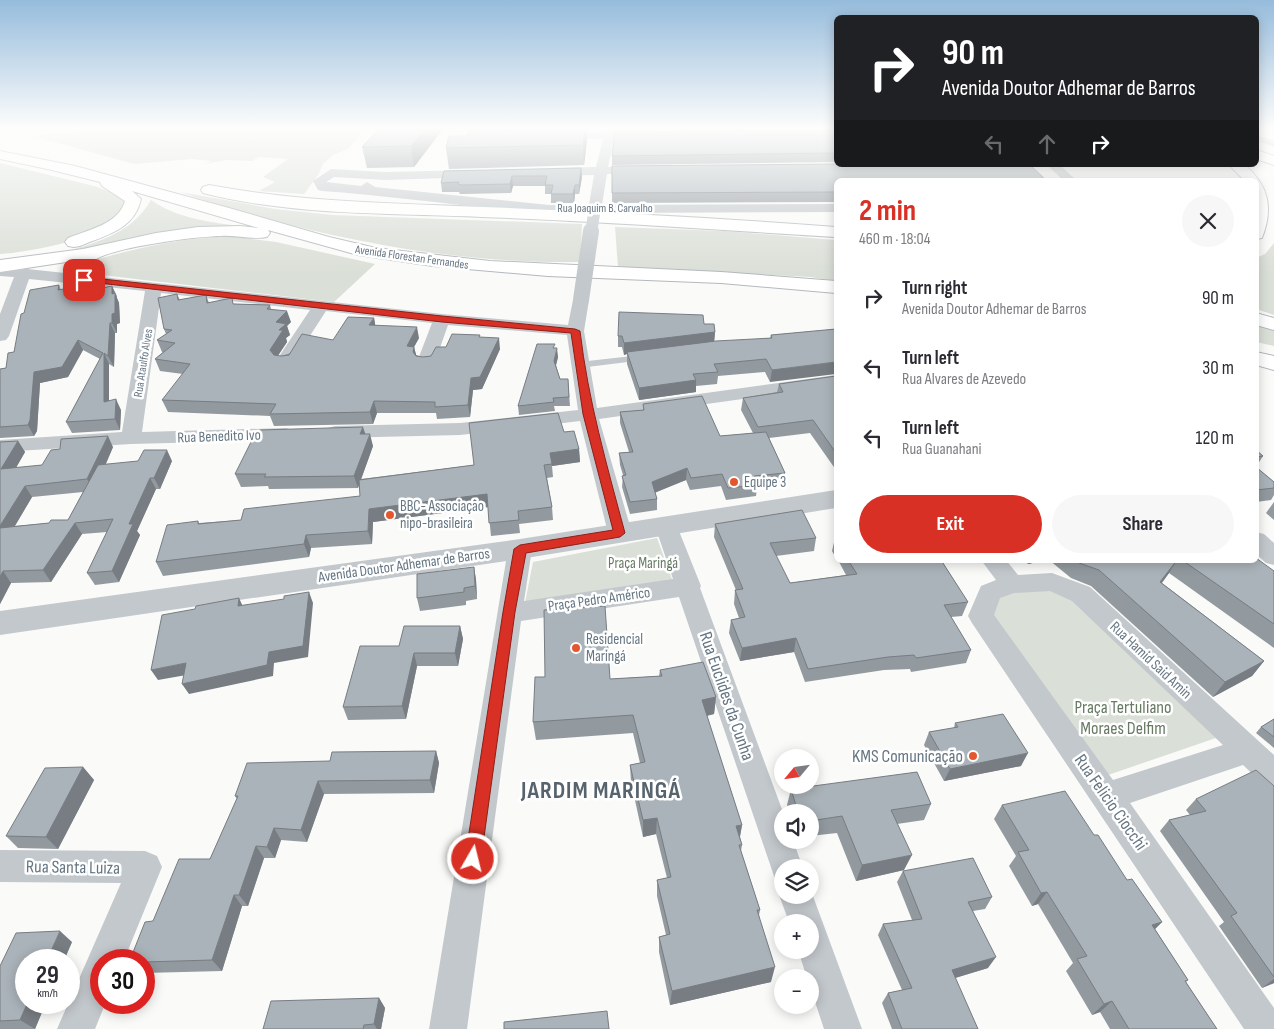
<!DOCTYPE html>
<html lang="en">
<head>
<meta charset="utf-8">
<style>
  body { margin:0; font-family:"Sofia Sans Condensed",sans-serif; background:#f7f7f7; color:#2b2b33; height:100vh; display:flex; flex-direction:column; font-size:19px; white-space:nowrap }
  * { box-sizing:border-box; margin:0 }
  p { font-size:16px; color:#7c7c81 }
  .icon { flex:none; width:28px; height:28px; fill:none; stroke:currentColor; stroke-width:2; stroke-linecap:round; stroke-linejoin:round }
  .map { position:relative; flex:1; overflow:hidden }
  .drawer { position:absolute; left:834px; top:178px; width:425px; height:385px; display:flex; flex-direction:column; background:#fff; border-radius:8px; box-shadow:0 2px 12px #0003 }
  .drawer>* { flex:none }
  .top-card { position:absolute; left:834px; top:15px; width:425px; height:152px; border-radius:8px; box-shadow:0 2px 12px #0003; background:#202124; color:#fff; overflow:hidden }
  .needle { width:32px; rotate:241deg }
  .fabs { position:absolute; left:774px; top:749px; display:grid; gap:10px }
  .fabs a { display:grid; place-items:center; width:45px; height:45px; border-radius:50%; background:#fff; box-shadow:0 2px 12px #0003; font-size:25px }
  .speed { position:absolute; left:15px; top:949px; display:flex; gap:10px; font-size:25px; font-weight:700; text-align:center }
  .speed>* { display:grid; place-content:center; width:65px; height:65px; border-radius:50%; background:#fff; box-shadow:0 2px 12px #0003; line-height:1 }
  .speed small { font-size:12px; font-weight:400 }
  .speed .limit { border:8px solid #d22; background:#fff; color:#111 }
  .pin { position:absolute; display:grid; place-items:center; width:42px; height:42px; color:#fff; margin:-21px; border-radius:10px; box-shadow:0 2px 8px #0006 }
  .me { position:absolute; width:55px; margin:-28px; rotate:8deg; stroke-linejoin:round; filter:drop-shadow(0 0 4px #0008) }
  .turn { display:flex; align-items:center; gap:18px; height:105px; padding:0 25px; font-size:22px }
  .turn .icon { width:65px; height:65px; stroke-width:2.5 }
  .turn b { display:block; font-size:35px; line-height:42px }
  .lanes { display:flex; align-items:center; height:48px; padding:0 25px; background:#0003; justify-content:center; gap:25px; direction:ltr }
  .lanes .off { opacity:.35 }
  .round { display:grid; place-items:center; flex:none; width:52px; height:52px; border-radius:26px; background:#f7f7f7 }
  .headline { display:flex; align-items:center; justify-content:space-between; height:85px; padding:0 25px }
  h1 { font-size:30px; font-weight:700; line-height:38px; color:#d93025 }
  .action { display:flex; gap:10px; margin-top:auto; padding:10px 25px }
  .action a { flex:1; height:58px; border-radius:30px; background:#d93025; color:#fff; font-size:20px; font-weight:700; line-height:58px; text-align:center }
  .action a+a { background:#f7f7f7; color:#2b2b33 }
  ul { padding:0; list-style:none }
  li { display:flex; align-items:center; gap:15px; height:70px; padding:0 25px }
  li div { flex:1 }
  li b { display:block; font-size:19px }
  li em { font-style:normal }
  .map>svg:first-child { display:block }
  .green { fill:#dadfd7 }
  .lines { fill:none; stroke-linecap:round; stroke-linejoin:round }
  .stream { stroke:#bbc7cb; stroke-width:4 }
  .trunk-casing { stroke:#b4b9bd; stroke-width:2 }
  .motorway-casing { stroke:#b4b9bd; stroke-width:2 }
  .service { fill:#c3c8cc; fill-rule:evenodd }
  .minor { fill:#c3c8cc; fill-rule:evenodd }
  .tertiary { fill:#c3c8cc; fill-rule:evenodd }
  .trunk { fill:#fff; fill-rule:evenodd }
  .motorway { fill:#fff; fill-rule:evenodd }
  .minor-bridge-far1 { stroke:#c3c8cc; stroke-width:12 }
  .minor-bridge { stroke:#c3c8cc; stroke-width:16 }
  .wall { fill:#929a9f; fill-rule:evenodd }
  .shaded-wall { fill:#777d82 }
  .building { fill:#aab3b9; stroke:#777d82 }
  .route { fill:#d93025; stroke:#8d1f18 }
  .poi-dot { fill:#e4572e; stroke:#fff; stroke-width:2 }
  .labels { text-anchor:middle; stroke-width:5; stroke-linejoin:round; paint-order:stroke }
  .far-street-label { font-size:12px; fill:#657683; stroke:#fff }
  .street-label { font-size:15px; fill:#657683; stroke:#fff }
  .poi-label { font-size:15px; fill:#657683; stroke:#fff; text-anchor:start }
  .park-label { font-size:15px; fill:#687a64; stroke:#fff }
  .near-street-label { font-size:18px; fill:#657683; stroke:#fff }
  .near-park-label { font-size:18px; fill:#687a64; stroke:#fff }
  .near-poi-label { font-size:18px; fill:#657683; stroke:#fff; text-anchor:end }
  .near-district-label { font-size:24px; font-weight:bold; letter-spacing:1px; fill:#57646e; stroke:#fff }
</style>
</head>
<body>
<div class="map">
<svg width="1274" height="1029" viewBox="0 0 1274 1029">
  <rect width="100%" height="100%" fill="#fafaf8"/>
  <g class="green">
    <path d="M97 129H365L349 148 333 155 323 164 318 175 304 194 259 191 275 182 263 177 288 159 259 157 252 161 226 160 206 164 212 161 192 159 134 164 33 136Z"/>
    <path d="M0 163 94 186 122 196 125 200V207C119 213 113 222 106 226 81 242 29 252 0 254Z"/>
    <path d="M180 192 275 209 332 215 582 224 580 262C447 264 305 235 180 192Z"/>
    <path d="M151 200C176 218 209 222 239 226L65 252C100 241 132 233 151 200Z"/>
    <path d="M615 227 725 231 836 240V281L810 277 618 267Z"/>
    <path d="M227 236 276 242 375 264 334 302 84 273 91 261C136 248 181 238 227 236Z"/>
    <path d="M1274 243V315L1256 309V258L1265 254Z"/>
    <path d="M1256 323 1274 328V346L1256 342Z"/>
    <path d="M657 538 673 582 525 603 533 562Z"/>
    <path d="M1047 589 1076 601 1216 738 1105 776 990 617 1000 597 1018 590Z"/>
  </g>
  <g class="lines">
    <path class="stream" d="M1256 138 1274 145"/>
    <g class="trunk-casing">
      <g id="trunk">
        <path d="M0 151 75 166 229 208 329 237 376 248 490 261 721 272 836 281V293L721 283 548 276 433 266 358 255 268 230 270 233 267 237C253 240 235 235 221 236 199 236 105 248 92 262 87 267 91 274 93 280L91 284 84 286 77 284C72 277 70 270 73 261L0 272V260L83 249 156 233 198 227 240 226 259 228 132 191 141 199C134 230 106 235 80 246L74 247 68 246 65 242 68 238C88 230 119 224 125 201L102 186 100 182 52 170 0 159Z"/>
        <path d="M209 185C300 202 392 203 484 207 602 212 719 218 836 227V237C718 230 600 221 482 217 389 213 294 216 203 193L201 190 203 187Z"/>
        <path d="M1256 313 1274 318V330L1256 325Z"/>
        <path d="M1256 352 1274 356V370L1256 365Z"/>
      </g>
    </g>
    <g class="motorway-casing">
      <g id="motorway">
        <path d="M1256 129H1265L1274 132V141L1256 135Z"/>
        <path d="M1256 150 1274 156V165L1256 159Z"/>
        <path d="M1229 165H1245C1268 185 1274 207 1262 238L1256 239V180H1244Z"/>
      </g>
    </g>
    <path class="service" d="M641 355 645 358 644 360 579 368 574 365 579 362Z"/>
    <g class="minor">
      <path d="M543 129H553L554 131 558 133 605 132 606 129H616V132L649 133 651 135 649 137 645 138 614 139 608 167 643 166 649 170 643 174H607L602 205 836 204V212L601 213 599 217H589L587 213C499 213 410 197 322 191L318 190 313 181 331 169 385 172 473 170 477 171 479 174 477 177 385 180 334 177 326 182 361 186 367 182 375 187 549 205H589L594 175 553 176 547 172 553 168 596 167 603 139H557L544 135Z"/>
      <path d="M1047 165H1060L1076 180H1063Z"/>
      <path d="M0 266 442 314 568 325 573 300 575 297H587L589 300 584 331 597 408 836 375V386L599 419 632 533 628 539 620 541 612 539 608 533 580 421 460 435 335 438 328 436 325 432 328 428 335 426 460 423 578 410 567 335 448 325 435 362 432 366 426 367 420 366 417 362 432 323 326 311 291 365 285 366 279 365 276 361 310 310 161 293 142 432 286 428 293 430 296 434 293 438 286 440 131 444 0 452V440L122 432 145 291 29 279 9 336 6 340 0 341V314L14 277 0 276Z"/>
      <path d="M666 518 674 521 677 526 701 586 700 588 783 812 782 840H793L803 868H782V882L775 879 679 597 521 621 467 1029H429L508 549 512 543 520 541 528 543 532 549 524 601 673 579 655 526 658 521Z"/>
      <path d="M1256 532 1264 534 1274 543V565L1266 563 1256 554Z"/>
      <path d="M981 560H1006L1018 575 1052 573 1090 587 1274 755V788L1263 784 1243 765 1130 803 1274 1008V1029H1244L972 623 968 616 981 586 996 580ZM1050 591 1072 601 1223 745 1113 780 994 615 1000 598 1014 593Z"/>
      <path d="M0 850 145 851 157 856 162 867 124 960H101V1002H106L95 1029H57L121 883 0 882Z"/>
      <path d="M782 887V895H810V888L862 1029H824L810 987V978H807L798 950H810V922H789L779 895Z"/>
    </g>
    <path class="tertiary" d="M836 490V508L520 559 0 635V611L520 539Z"/>
    <use href="#trunk" class="trunk"/>
    <use href="#motorway" class="motorway"/>
    <path class="minor-bridge-far1" d="M591 233 594 214"/>
    <path class="minor-bridge" d="M581 300 591 231"/>
  </g>
  <g class="wall">
    <path d="M379 129H443L414 167 367 168 362 147Z"/>
    <path d="M472 129H589V130L587 131V141L584 165 449 169 446 148 466 136Z"/>
    <path d="M618 129H836V162L612 165V156L836 130V129L618 130Z"/>
    <path d="M612 166 836 180V202L612 203Z"/>
    <path d="M581 168 582 177 579 194H575L574 203H551V194H545V186H513L511 193 462 194H460L459 192H442L441 183Z"/>
    <path d="M59 285 61 290 106 287 112 286 117 296V298L119 303 120 323 117 324V333H115L114 367 109 364V401L121 410 120 430 72 433 66 422 100 359 83 350 68 377 40 383 37 431 34 436 0 438V369L6 368 14 352 24 313Z"/>
    <path d="M177 294 180 300 206 295 209 303 270 305 271 309 291 322 287 326 290 335 286 338 287 342 278 356H281L333 340 374 318 375 325 419 338 414 347 416 355 423 357 431 356 446 347 480 337 500 349 482 389 473 390 470 417 437 419 436 413H377L373 424 274 426 270 416 168 412 162 400 183 374 160 371 155 359 163 352H162L157 340 166 334 164 329Z"/>
    <path d="M704 324 715 332 714 342 770 338 771 335 836 329 770 382 765 372 718 376 717 384 696 386V392L639 400 627 364V354L624 355 622 347H618V336Z"/>
    <path d="M555 348 558 357 556 365 560 379H568L570 406H554L555 411 519 415 518 406Z"/>
    <path d="M836 376V470L810 433 769 438 785 473 783 485 757 487 756 496 726 500 721 486 690 490 686 480 655 492 657 499V510L630 514 622 487 623 475 620 465 619 453 629 452 620 423V412L643 410V404L720 436 753 433 741 410 743 398 777 392 779 384Z"/>
    <path d="M564 432 579 449 580 462 552 466 553 477 547 478 552 507 553 520 519 524 520 533 491 536 488 507 373 522 372 544 311 548 309 557 163 576 156 562 198 521 199 523 241 520 360 496 359 484 358 488 269 489 268 486 241 487 235 474 365 434 373 446 361 479 474 465Z"/>
    <path d="M18 441 25 452 16 468 42 465 113 447 106 464 172 461 160 489H156L137 531 140 535 119 582 95 585 87 573 107 532 82 534 51 582 11 583 0 604V442ZM83 492 68 520 49 523 15 526 32 497Z"/>
    <path d="M1256 450 1263 456 1256 467Z"/>
    <path d="M1256 467 1274 482V495L1271 500 1256 502Z"/>
    <path d="M1274 502V520L1266 513Z"/>
    <path d="M715 524 816 538 814 551 776 556 790 583 846 575 838 560H944L943 563 968 602 962 616 951 617 971 650 966 663 911 672 910 669 884 670 805 682 794 652 740 661 729 633 731 620 739 618 734 604 735 590H736L714 537Z"/>
    <path d="M836 537V558L832 551 835 538Z"/>
    <path d="M1024 560H1046L1028 564Z"/>
    <path d="M1049 560H1256L1274 571V648L1169 573 1162 583 1264 661 1252 676 1213 697 1091 586 1071 578Z"/>
    <path d="M474 567 476 580 477 599 466 601V605L420 611 417 598Z"/>
    <path d="M460 626 463 639 458 666H417L406 719 348 720 343 707 399 646Z"/>
    <path d="M660 670 716 697 714 714 707 716 742 825 740 837 742 845 741 851 760 910 759 915 771 982 670 1005 659 952V937L666 935 657 896V880L667 878 656 834 643 837 631 782 630 765 640 763 633 733 536 740 533 722 610 679 659 676Z"/>
    <path d="M1274 719V748L1256 733 1261 727Z"/>
    <path d="M955 723 1021 766 944 781 924 745 929 732 954 728Z"/>
    <path d="M436 751 439 763 434 793 324 794 307 842 281 840 275 858H264L248 906H242L222 971 144 973V960L153 921 210 859 237 799 235 796 330 761Z"/>
    <path d="M83 767 94 780 58 849 18 848 6 836Z"/>
    <path d="M1274 786V983L1262 988 1219 926 1224 922 1160 831 1169 820 1190 815 1186 810 1196 799Z"/>
    <path d="M791 789 931 804 924 820 897 824 904 870 856 881 837 833 810 836V812H789L787 805Z"/>
    <path d="M1002 805 1094 835 1127 880 1162 922 1155 929 1188 980 1186 982 1217 1029H1110L1100 1012 1092 1015 1066 971 1073 963 1038 904 1032 906 1009 866 1016 856 994 819Z"/>
    <path d="M903 871 992 897 985 909 973 911 988 968 955 978 978 1029H892L882 1003 888 993 902 990 878 935 883 924 912 920 897 882Z"/>
    <path d="M72 942 35 1029H0V966Z"/>
    <path d="M379 998 385 1008 381 1029H263Z"/>
  </g>
  <g class="shaded-wall">
    <path d="M425 129H443L414 167 411 146Z"/>
    <path d="M585 129H587V141L584 165 583 145Z"/>
    <path d="M581 168 582 177 579 194V185Z"/>
    <path d="M512 176 513 186 511 193 510 184Z"/>
    <path d="M575 185V194L574 203 573 194Z"/>
    <path d="M112 286 119 303 120 323 117 324V333L112 323Z"/>
    <path d="M287 311 291 322 287 326 290 335 286 338 287 342 274 361 270 350 276 322Z"/>
    <path d="M374 318 376 329 369 325Z"/>
    <path d="M110 323 115 333 114 367 108 356Z"/>
    <path d="M417 327 419 338 414 347 417 358 407 346Z"/>
    <path d="M715 332 714 344 627 352V354L624 355V343Z"/>
    <path d="M499 338 500 349 482 389 473 390 470 417 468 405 471 378Z"/>
    <path d="M78 340 83 350 68 377 40 383 37 431 34 436 28 425 34 372Z"/>
    <path d="M557 348 558 357 555 369 554 361Z"/>
    <path d="M104 353 109 364V413L104 402Z"/>
    <path d="M836 362V374L770 382 772 370Z"/>
    <path d="M696 380V392L639 400V388Z"/>
    <path d="M116 399 121 410 120 430 115 419Z"/>
    <path d="M374 401 377 413 373 424 370 412Z"/>
    <path d="M363 427 367 439 360 434Z"/>
    <path d="M370 434 373 446 358 488 354 476Z"/>
    <path d="M108 436 113 447 94 490 87 479Z"/>
    <path d="M18 441 25 452 8 481 1 469Z"/>
    <path d="M579 449 580 462 552 466 550 453Z"/>
    <path d="M167 450 172 461 160 489 154 478Z"/>
    <path d="M687 468 686 480 652 494V482Z"/>
    <path d="M150 478 156 489 137 531 140 535 119 582 112 571 129 524Z"/>
    <path d="M25 486 32 497 7 539 0 529V526Z"/>
    <path d="M487 494 489 507 373 522 372 544 368 531 369 509Z"/>
    <path d="M75 523 82 534 51 582 43 570Z"/>
    <path d="M306 535 311 548 309 557 304 544Z"/>
    <path d="M1029 560H1046L1028 564Z"/>
    <path d="M1177 560 1169 573 1151 597 1160 582Z"/>
    <path d="M474 567 476 580 477 599 475 586Z"/>
    <path d="M3 571 11 583 0 604V577Z"/>
    <path d="M309 592 313 603 308 657 274 663 273 676 189 694 182 684 269 652Z"/>
    <path d="M239 598 244 609 238 606Z"/>
    <path d="M460 626 463 639 458 666 455 653Z"/>
    <path d="M796 638 794 652 740 661 742 648Z"/>
    <path d="M414 653 417 666 406 719 402 706Z"/>
    <path d="M1264 661 1252 676 1213 697 1225 682Z"/>
    <path d="M186 663 192 674 158 680 151 670Z"/>
    <path d="M716 697 714 714 700 717 702 700Z"/>
    <path d="M436 751 439 763 434 793 430 780Z"/>
    <path d="M1028 753 1021 766 944 781 950 769Z"/>
    <path d="M83 767 94 780 58 849 46 837Z"/>
    <path d="M318 781 324 794 307 842 301 830Z"/>
    <path d="M657 818 656 834 643 837V820Z"/>
    <path d="M742 825 739 841 736 826Z"/>
    <path d="M274 828 281 840 275 858 267 847Z"/>
    <path d="M256 846 264 858 248 906 239 895Z"/>
    <path d="M912 855 904 870 856 881 862 865Z"/>
    <path d="M1047 892 1038 904 1032 906 1041 893Z"/>
    <path d="M234 895 242 906 222 971 212 960Z"/>
    <path d="M1162 922 1150 934 1152 925Z"/>
    <path d="M60 931 72 942 64 960H47Z"/>
    <path d="M996 957 988 968 945 981 952 970Z"/>
    <path d="M775 967 771 982 670 1005 672 991Z"/>
    <path d="M1274 979V983L1262 988Z"/>
    <path d="M379 998 385 1008 381 1029H377L374 1024Z"/>
    <path d="M1112 1001 1100 1012 1092 1015 1104 1004Z"/>
    <path d="M28 1002H46L35 1029 20 1020Z"/>
  </g>
  <g class="building">
    <path d="M379 129H425L411 146 362 147Z"/>
    <path d="M472 129H585L583 145 446 148 449 136H466Z"/>
    <path d="M836 130V153L612 156 615 132Z"/>
    <path d="M836 164V165H1030L1046 180H836V192L612 193V166Z"/>
    <path d="M581 168 579 185H575L573 194H551L553 185H545L547 176H512L510 184 461 185 458 184 459 182 441 183 444 171Z"/>
    <path d="M103 282V288L112 286V294L115 293V313L112 314V323H110L108 356 104 353V402L116 399 115 419 66 422 103 353 78 340 62 367 34 372 30 420 28 425 0 427V369L6 368 8 353 14 352 21 314 24 313 30 290 59 285 58 290Z"/>
    <path d="M177 294 178 300 206 295 207 303 232 298 233 304 270 305 267 309 287 311 276 322 286 324 279 330H283L270 350 274 355 281 356 289 355 302 334 333 340 348 317 374 318 369 325 417 327 407 346 414 347 413 352 416 356 423 357 431 356 436 347H446L452 334 480 335 479 337 499 338 480 377 471 378 468 405 435 407V402L374 401 370 412 270 414 276 404 162 400 190 364 155 359 175 343 157 340 172 330 164 329 158 298Z"/>
    <path d="M619 312 703 315 704 324H714L715 332 624 343 622 336H618Z"/>
    <path d="M836 329V362L772 370 766 359 714 364 718 372 693 374 696 380 639 388 627 352 716 341 772 338 771 335Z"/>
    <path d="M537 344H555L553 348H557L554 361 560 379H568L569 397 553 398 554 402 518 406Z"/>
    <path d="M836 376V453L813 420 758 427 743 398 783 392 779 384Z"/>
    <path d="M702 396 720 436 766 432 785 473 754 476 757 485 728 488 722 474 691 478 687 468 652 482 657 499 630 502 622 476 626 475 619 453 633 452 620 412 644 410 643 404Z"/>
    <path d="M558 413 564 432 574 431 579 449 550 453 552 464 544 465 552 507 518 511 519 520 489 523 487 494 369 509 368 531 306 535 304 544 156 562 167 525 198 521V524L241 520 244 509 360 496 359 480 474 465 469 423Z"/>
    <path d="M363 427 360 434H370L354 476 264 477 266 474H235L253 438 260 430Z"/>
    <path d="M108 436 87 479 25 486 0 526V442L18 441 1 469 42 465 51 450 60 449 61 439Z"/>
    <path d="M144 450H167L154 478H150L129 524H133L112 571 87 573 113 519 75 523 43 570 3 571 0 577V528L49 523 51 520H68L98 465 138 461Z"/>
    <path d="M1256 450 1263 456 1256 457Z"/>
    <path d="M1256 467 1274 482V488L1256 490Z"/>
    <path d="M802 510 816 538 770 543 790 583 857 574 848 560H941L968 602 944 605 971 650 916 658 914 655 888 657 808 669 796 638 742 648 731 620 745 617 735 590 743 589 715 524Z"/>
    <path d="M1256 558 1274 571V624L1182 560H1256Z"/>
    <path d="M1075 560H1177L1160 582 1264 661 1225 682 1099 570 1079 563Z"/>
    <path d="M474 567 475 586 464 588V592L417 598V574Z"/>
    <path d="M309 592 303 646 269 652 267 665 182 684 186 663 151 670 162 615 195 609 196 606 239 598 238 606 284 599V596Z"/>
    <path d="M605 606 610 679 662 676 660 670 703 662 716 697 702 700 742 825 736 826 742 845H739L760 910H757L775 967 672 991 659 937 670 934 657 880 671 877 657 818 643 820 630 765 645 762 633 715 533 722 535 677H545L544 610Z"/>
    <path d="M404 626H460L455 653H414L402 706 343 707 360 646H399Z"/>
    <path d="M1003 714 1028 753 950 769 929 732 958 727 955 723Z"/>
    <path d="M1274 719V737L1261 727Z"/>
    <path d="M436 751 430 780 318 781 301 830 274 828 267 847 256 846 239 895H234L212 960 144 962V960H130L145 922 153 921 179 859H210L238 796H235L247 763 330 761 332 752Z"/>
    <path d="M83 767 46 837 6 836 45 768Z"/>
    <path d="M1256 770 1274 786V977L1231 916 1237 913 1169 820 1206 811 1196 799Z"/>
    <path d="M917 772 931 804 891 810 912 855 862 865 842 816 810 821V812H798L791 789Z"/>
    <path d="M1065 791 1094 835H1098L1127 880 1132 879 1162 922 1152 925 1188 980 1185 981 1217 1029H1129L1112 1001 1104 1004 1077 959 1087 956 1047 892 1041 893 1018 852 1029 850 1002 805Z"/>
    <path d="M973 858 992 897 968 902 996 957 952 970 978 1029H902L888 993 912 988 883 924 922 919 903 871Z"/>
    <path d="M60 931 47 960H26V1002H28L20 1020 0 1021V966L16 933Z"/>
    <path d="M379 998 374 1024 364 1025 363 1029H263L271 1001Z"/>
    <path d="M607 1011 609 1029H504V1022Z"/>
  </g>
  <linearGradient id="sky" x2="0" y2="1"><stop stop-color="#96bcdc"/><stop offset="0.47" stop-color="#fdfdfc"/><stop offset="1" stop-color="#fdfdfc" stop-opacity="0"/></linearGradient>
  <rect width="1274" height="273" fill="url(#sky)"/>
  <path class="route" d="M84 277 442 316 575 329 580 331C588 400 607 466 625 533L620 537 526 553 515 612 481 859 479 864 473 867 467 864 465 859 503 612 514 549 520 545 613 530 583 414 571 333 442 322 81 281V278Z"/>
  <g class="poi-dot">
    <circle cx="734" cy="482" r="5"/>
    <circle cx="390" cy="515" r="5"/>
    <circle cx="576" cy="648" r="5"/>
    <circle cx="973" cy="756" r="5"/>
  </g>
  <g class="labels">
    <g class="far-street-label">
      <text x="605" y="212">Rua Joaquim B. Carvalho</text>
      <text transform="translate(412 257) rotate(8)" y="4">Avenida Florestan Fernandes</text>
      <text transform="translate(143 363) rotate(-81)" y="4">Rua Ataulfo Alves</text>
    </g>
    <g class="street-label">
      <text transform="translate(219 436) rotate(-2)" y="5">Rua Benedito Ivo</text>
      <text transform="translate(404 565) rotate(-8)" y="5">Avenida Doutor Adhemar de Barros</text>
      <text transform="translate(599 599) rotate(-8)" y="5">Praça Pedro Américo</text>
      <text transform="translate(1151 660) rotate(43)" y="5">Rua Hamid Said Amin</text>
    </g>
    <g class="poi-label">
      <text x="744" y="487">Equipe 3</text>
      <text x="400" y="511">BBC- Associação<tspan x="400" dy="17">nipo-brasileira</tspan></text>
      <text x="586" y="644">Residencial<tspan x="586" dy="17">Maringá</tspan></text>
    </g>
    <g class="park-label">
      <text x="643" y="568">Praça Maringá</text>
    </g>
    <g class="near-street-label">
      <text transform="translate(727 696) rotate(71)" y="6">Rua Euclides da Cunha</text>
      <text transform="translate(1111 802) rotate(55)" y="6">Rua Felicio Ciocchi</text>
      <text transform="translate(73 867) rotate(1)" y="6">Rua Santa Luiza</text>
    </g>
    <g class="near-park-label">
      <text x="1123" y="713">Praça Tertuliano<tspan x="1123" dy="21">Moraes Delfim</tspan></text>
    </g>
    <g class="near-poi-label">
      <text x="963" y="762">KMS Comunicação</text>
    </g>
    <g class="near-district-label">
      <text x="601" y="798">JARDIM MARINGÁ</text>
    </g>
  </g>
</svg>
<div class="fabs">
<a><svg class="needle" viewBox="-14 -14 28 28"><path d="M0-13l5 13h-10z" fill="#e53935"/><path d="M0 13l5-13h-10z" fill="#7c7c81"/></svg></a>
<a><svg class="icon" aria-label="sound" viewBox="0 0 24 24"><path d="M4 9h4l5-4v14l-5-4H4zM17 9q2 3 0 6"/></svg></a>
<a><svg class="icon" aria-label="layers" viewBox="0 0 24 24"><path d="M12 4l9 5-9 5-9-5zM3 14l9 5 9-5"/></svg></a>
<a>+</a>
<a>−</a>
</div>
<div class="speed"><div>29<small>km/h</small></div><div class="limit">30</div></div>
<div class="pin" style="left:84px;top:280px;background:#d93025"><svg class="icon" aria-label="arrive" viewBox="0 0 24 24"><path d="M6 21V4h12l-3 4 3 4H6"/></svg></div>
<svg class="me" style="left:473px;top:859px" viewBox="-20 -20 40 40"><circle r="17" fill="#d93025" stroke="#fff" stroke-width="3"/><path d="M0-11L8 9 0 5-8 9z" fill="#fff"/></svg>
<div class="top-card">
<div class="turn"><svg class="icon" aria-label="right" viewBox="0 0 24 24"><path d="M7 20v-9h11M14 6l5 5-5 5"/></svg><div><b>90 m</b>Avenida Doutor Adhemar de Barros</div></div>
<div class="lanes"><svg class="icon off" aria-label="left" viewBox="0 0 24 24"><path d="M17 20v-9H6M10 6l-5 5 5 5"/></svg><svg class="icon off" aria-label="ahead" viewBox="0 0 24 24"><path d="M12 20V5M6 11l6-6 6 6"/></svg><svg class="icon" aria-label="right" viewBox="0 0 24 24"><path d="M7 20v-9h11M14 6l5 5-5 5"/></svg></div>
</div>
<section class="drawer">
<div class="headline"><div><h1>2 min</h1><p>460 m · 18:04</p></div><a class="round"><svg class="icon" aria-label="close" viewBox="0 0 24 24"><path d="M6 6l12 12M18 6L6 18"/></svg></a></div>
<ul>
<li><svg class="icon" aria-label="right" viewBox="0 0 24 24"><path d="M7 20v-9h11M14 6l5 5-5 5"/></svg><div><b>Turn right</b><p>Avenida Doutor Adhemar de Barros</p></div><em>90 m</em></li>
<li><svg class="icon" aria-label="left" viewBox="0 0 24 24"><path d="M17 20v-9H6M10 6l-5 5 5 5"/></svg><div><b>Turn left</b><p>Rua Alvares de Azevedo</p></div><em>30 m</em></li>
<li><svg class="icon" aria-label="left" viewBox="0 0 24 24"><path d="M17 20v-9H6M10 6l-5 5 5 5"/></svg><div><b>Turn left</b><p>Rua Guanahani</p></div><em>120 m</em></li>
</ul>
<div class="action"><a>Exit</a><a>Share</a></div>
</section>
</div>
</body>
</html>
